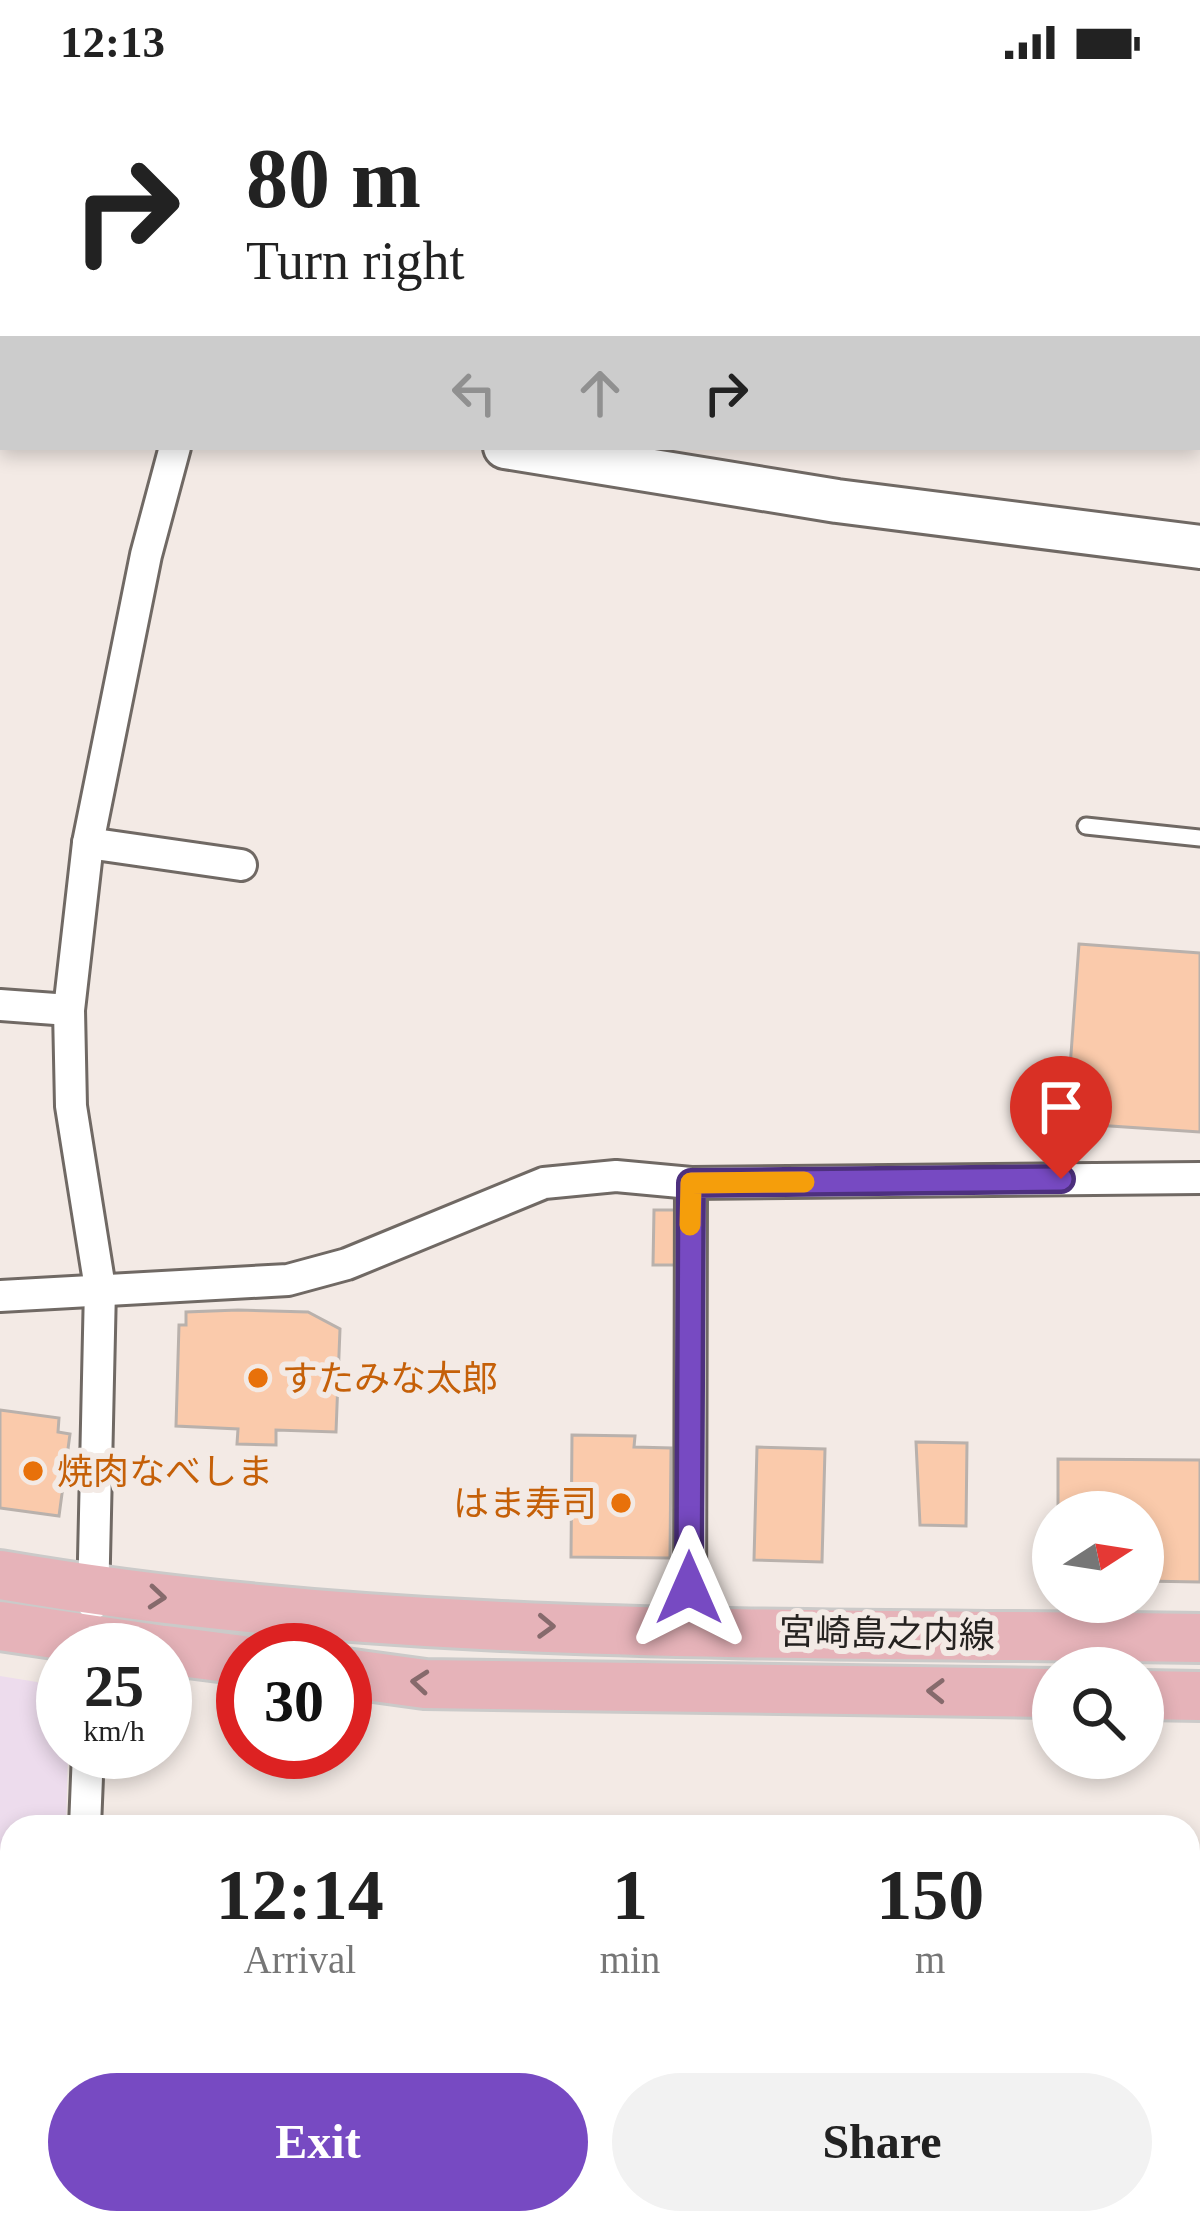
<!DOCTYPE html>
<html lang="en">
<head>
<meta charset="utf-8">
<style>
  body { margin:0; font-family:"Times New Roman","Noto Sans JP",serif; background:#f2f2f2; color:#222; height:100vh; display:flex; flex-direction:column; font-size:45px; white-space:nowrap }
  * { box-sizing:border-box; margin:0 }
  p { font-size:39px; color:#767676 }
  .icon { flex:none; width:66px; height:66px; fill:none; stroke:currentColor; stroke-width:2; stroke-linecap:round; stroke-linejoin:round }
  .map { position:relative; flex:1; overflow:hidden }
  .sheet { position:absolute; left:0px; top:1731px; width:1200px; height:420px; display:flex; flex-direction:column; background:#fff; border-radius:36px 36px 0 0; box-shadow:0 6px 18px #0003 }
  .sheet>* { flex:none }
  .top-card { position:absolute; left:0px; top:0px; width:1200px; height:366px; box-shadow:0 6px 18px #0003; background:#fff; color:#222; overflow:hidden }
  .needle { width:78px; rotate:78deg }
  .controls { position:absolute; left:1032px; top:1407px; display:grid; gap:24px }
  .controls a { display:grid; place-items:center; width:132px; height:132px; border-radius:50%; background:#fff; box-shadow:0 6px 18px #0003; font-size:60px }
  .speed { position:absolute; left:36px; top:1539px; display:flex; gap:24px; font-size:60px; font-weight:700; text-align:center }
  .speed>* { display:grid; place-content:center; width:156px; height:156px; border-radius:50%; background:#fff; box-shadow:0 6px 18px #0003; line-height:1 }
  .speed small { font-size:30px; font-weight:400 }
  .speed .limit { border:18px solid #d22; background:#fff; color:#111 }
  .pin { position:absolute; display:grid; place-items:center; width:102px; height:102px; color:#fff; margin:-123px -51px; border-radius:50% 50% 50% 0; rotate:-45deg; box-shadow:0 0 12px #0007 }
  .pin .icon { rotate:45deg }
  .me { position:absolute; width:132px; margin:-66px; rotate:0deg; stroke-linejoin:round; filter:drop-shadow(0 0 9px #0008) }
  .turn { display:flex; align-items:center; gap:42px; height:252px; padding:0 48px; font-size:54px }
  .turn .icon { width:156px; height:156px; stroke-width:2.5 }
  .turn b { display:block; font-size:84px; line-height:102px }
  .lanes { display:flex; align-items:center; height:114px; padding:0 48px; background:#0003; justify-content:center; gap:60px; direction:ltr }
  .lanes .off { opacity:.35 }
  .eta { display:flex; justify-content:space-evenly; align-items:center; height:204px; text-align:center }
  .eta b { font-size:72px; font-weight:700; line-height:84px }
  .button { display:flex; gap:24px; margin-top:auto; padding:24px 48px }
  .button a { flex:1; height:138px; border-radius:72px; background:#774ac2; color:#fff; font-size:48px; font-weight:700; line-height:138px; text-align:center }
  .button a+a { background:#f2f2f2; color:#222 }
  .status { display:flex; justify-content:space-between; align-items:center; height:84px; padding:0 60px; background:#fff; direction:ltr }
  .status svg { height:33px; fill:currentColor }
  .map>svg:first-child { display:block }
  .medical { fill:#eddced }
  .building { fill:#facaab; stroke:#b9b1ac; stroke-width:3 }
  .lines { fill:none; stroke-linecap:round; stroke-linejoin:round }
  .lane-casing { stroke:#706964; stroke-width:21 }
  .street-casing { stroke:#706964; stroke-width:36 }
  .secondary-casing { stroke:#706964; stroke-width:48 }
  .primary-casing { stroke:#cbcac9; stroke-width:54 }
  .lane { stroke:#fff; stroke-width:15 }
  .street { stroke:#fff; stroke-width:30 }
  .secondary { stroke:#fff; stroke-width:42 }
  .primary { stroke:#e6b3b9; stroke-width:48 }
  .oneway { stroke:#866a6c }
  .route-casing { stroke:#4d307e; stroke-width:30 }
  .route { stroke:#774ac2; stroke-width:21 }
  .slow { stroke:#f59e0b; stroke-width:21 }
  .food-dot { fill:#e8710a; stroke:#f3eae5; stroke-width:4.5 }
  .labels { text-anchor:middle; stroke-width:12; stroke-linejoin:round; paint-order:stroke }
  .food-label { font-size:36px; fill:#c56008; stroke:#f3eae5; text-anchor:start }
  .street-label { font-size:36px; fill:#252220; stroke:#f3eae5 }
</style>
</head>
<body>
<div class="status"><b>12:13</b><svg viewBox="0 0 49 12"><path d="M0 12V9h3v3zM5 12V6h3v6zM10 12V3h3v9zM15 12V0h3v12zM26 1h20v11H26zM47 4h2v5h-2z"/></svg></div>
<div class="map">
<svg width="1200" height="2151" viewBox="0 0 1200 2151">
  <rect width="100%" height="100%" fill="#f3eae5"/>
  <path class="medical" d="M0 1592 37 1598 63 1620V1668H68L66 1743H12V2139H54V2151H0Z"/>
  <g class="building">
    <path d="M1079 860 1200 869V1048L1066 1039Z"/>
    <path d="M654 1126H678L677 1181H653Z"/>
    <path d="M238 1226 308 1228 340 1245 336 1348 276 1346V1361L237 1360 238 1345 176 1342 179 1241H186V1228Z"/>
    <path d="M0 1326 59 1334 58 1348 70 1350 59 1432 0 1424Z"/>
    <path d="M572 1351 635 1352 634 1363 671 1364 670 1474 571 1473Z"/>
    <path d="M916 1358 967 1359 966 1442 920 1441Z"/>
    <path d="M757 1363 825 1365 822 1478 754 1476Z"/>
    <path d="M1058 1375 1200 1376V1498L1143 1497V1428H1058Z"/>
    <path d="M408 2139H739L742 2151H407Z"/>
  </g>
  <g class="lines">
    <g class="lane-casing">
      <path id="lane" d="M1086 742 1200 754"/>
    </g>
    <g class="street-casing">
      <g id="street">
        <path d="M193 0V3"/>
        <path d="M693 3 694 0"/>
        <path d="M88 759 241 781"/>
        <path d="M0 921 69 926"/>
        <path d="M0 1212 288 1196 347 1180 544 1099 616 1092 691 1099 1200 1094"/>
        <path d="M93 1520 100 1204 71 1022 69 926 88 759 146 471 175 363"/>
        <path d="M690 1547 691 1099"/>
        <path d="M85 1743 88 1668"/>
        <path d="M70 2151V2139"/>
      </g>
    </g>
    <g class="secondary-casing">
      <g id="secondary">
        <path d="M0 281H3"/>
        <path d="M505 363 837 417 1200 463"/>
      </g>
    </g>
    <g class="primary-casing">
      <g id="primary">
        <path d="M0 1491C395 1559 801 1548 1200 1554"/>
        <path d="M0 1542 163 1566"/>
        <path d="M165 1566 243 1576"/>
        <path d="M345 1589 425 1600 1053 1609"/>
        <path d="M1143 1611 1200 1612"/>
      </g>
    </g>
    <use href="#lane" class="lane"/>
    <use href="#street" class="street"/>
    <use href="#secondary" class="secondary"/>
    <use href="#primary" class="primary"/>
  </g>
  <defs><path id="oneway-chevron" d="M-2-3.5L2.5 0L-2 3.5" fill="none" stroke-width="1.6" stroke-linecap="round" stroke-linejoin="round" transform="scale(3)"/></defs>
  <g class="oneway">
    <use href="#oneway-chevron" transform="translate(157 1513) rotate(5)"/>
    <use href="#oneway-chevron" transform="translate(546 1542) rotate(2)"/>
    <use href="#oneway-chevron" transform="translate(420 1598) rotate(-175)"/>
    <use href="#oneway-chevron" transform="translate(936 1607) rotate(-179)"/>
  </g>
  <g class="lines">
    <g class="route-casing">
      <path id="route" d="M689 1504 691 1099 1061 1095"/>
    </g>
    <use href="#route" class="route"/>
    <path class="slow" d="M690 1141 691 1099 804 1098"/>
  </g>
  <g class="food-dot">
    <circle cx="258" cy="1294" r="12"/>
    <circle cx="33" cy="1387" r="12"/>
    <circle cx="621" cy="1419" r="12"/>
  </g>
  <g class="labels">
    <g class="food-label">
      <text x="282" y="1307">すたみな太郎</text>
      <text x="57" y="1400">焼肉なべしま</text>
      <text x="597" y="1432" text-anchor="end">はま寿司</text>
    </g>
    <g class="street-label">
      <text transform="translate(887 1549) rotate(1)" y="13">宮崎島之内線</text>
    </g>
  </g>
</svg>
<div class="controls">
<a><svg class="needle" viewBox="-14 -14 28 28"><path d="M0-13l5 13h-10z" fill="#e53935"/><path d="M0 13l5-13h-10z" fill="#767676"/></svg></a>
<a><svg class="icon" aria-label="search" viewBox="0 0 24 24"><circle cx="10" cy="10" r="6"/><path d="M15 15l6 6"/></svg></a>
</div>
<div class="speed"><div>25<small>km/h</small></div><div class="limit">30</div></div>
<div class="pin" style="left:1061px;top:1095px;background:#d93025"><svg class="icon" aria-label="arrive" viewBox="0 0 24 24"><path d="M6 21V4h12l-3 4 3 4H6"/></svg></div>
<svg class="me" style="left:689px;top:1504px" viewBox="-20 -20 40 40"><path d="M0-17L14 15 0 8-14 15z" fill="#774ac2" stroke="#fff" stroke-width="4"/></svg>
<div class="top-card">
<div class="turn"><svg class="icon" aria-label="right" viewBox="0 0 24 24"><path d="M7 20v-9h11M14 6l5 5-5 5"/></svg><div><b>80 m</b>Turn right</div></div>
<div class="lanes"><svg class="icon off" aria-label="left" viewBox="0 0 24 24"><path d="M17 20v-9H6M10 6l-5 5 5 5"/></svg><svg class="icon off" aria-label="ahead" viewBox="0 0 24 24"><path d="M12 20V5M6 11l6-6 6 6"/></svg><svg class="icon" aria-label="right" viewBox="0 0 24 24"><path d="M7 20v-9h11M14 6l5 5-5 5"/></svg></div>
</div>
<section class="sheet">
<div class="eta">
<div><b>12:14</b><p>Arrival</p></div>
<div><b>1</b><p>min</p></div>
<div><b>150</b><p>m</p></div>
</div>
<div class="button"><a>Exit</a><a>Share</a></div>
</section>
</div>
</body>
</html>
